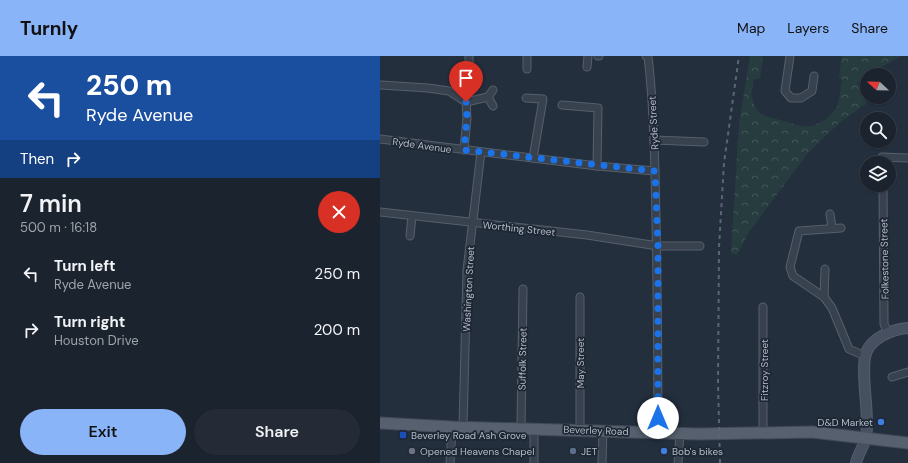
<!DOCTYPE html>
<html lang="en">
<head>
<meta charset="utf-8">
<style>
  body { margin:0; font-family:"DM Sans",sans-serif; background:#242b36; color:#f1f3f6; height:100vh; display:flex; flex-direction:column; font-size:15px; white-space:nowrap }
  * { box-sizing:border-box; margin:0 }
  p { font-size:13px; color:#a0a4aa }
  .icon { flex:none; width:22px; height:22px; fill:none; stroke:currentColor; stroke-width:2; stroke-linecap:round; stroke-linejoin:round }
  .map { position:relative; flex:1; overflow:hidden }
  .details { display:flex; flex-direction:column; background:#1b232e; width:380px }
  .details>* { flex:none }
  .top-card { background:#1a4fa0; color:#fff; overflow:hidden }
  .needle { width:26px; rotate:292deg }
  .buttons { position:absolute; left:480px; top:12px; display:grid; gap:8px }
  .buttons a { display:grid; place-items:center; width:36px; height:36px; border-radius:50%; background:#1b232e; box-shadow:0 1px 3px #0004,0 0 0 1px #39404a; font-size:20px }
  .pin { position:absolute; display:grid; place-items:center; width:34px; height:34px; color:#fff; margin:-41px -17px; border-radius:50% 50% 50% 0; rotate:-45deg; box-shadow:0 0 4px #0007 }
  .pin .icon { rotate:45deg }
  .me { position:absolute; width:44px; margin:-22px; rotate:0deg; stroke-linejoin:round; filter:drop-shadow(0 0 3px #0008) }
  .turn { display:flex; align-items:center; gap:14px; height:84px; padding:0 20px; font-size:18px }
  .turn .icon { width:52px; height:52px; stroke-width:2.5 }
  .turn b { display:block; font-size:28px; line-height:34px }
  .then { display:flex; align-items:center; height:38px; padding:0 20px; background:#0003; gap:8px; font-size:15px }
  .round { display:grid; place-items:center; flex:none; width:42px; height:42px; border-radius:21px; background:#242b36 }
  .overview { display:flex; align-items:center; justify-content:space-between; height:68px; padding:0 20px }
  h1 { font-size:24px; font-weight:600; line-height:30px }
  .action { display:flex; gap:8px; margin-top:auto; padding:8px 20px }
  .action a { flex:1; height:46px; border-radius:24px; background:#8ab4f8; color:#111; font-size:16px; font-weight:600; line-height:46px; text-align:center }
  .action a+a { background:#242b36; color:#f1f3f6 }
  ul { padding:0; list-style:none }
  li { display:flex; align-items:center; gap:12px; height:56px; padding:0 20px }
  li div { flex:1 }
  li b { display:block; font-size:15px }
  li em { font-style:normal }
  header { display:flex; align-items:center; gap:24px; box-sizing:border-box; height:56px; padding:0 20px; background:#8ab4f8; color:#111 }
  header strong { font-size:19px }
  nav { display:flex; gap:22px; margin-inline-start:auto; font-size:14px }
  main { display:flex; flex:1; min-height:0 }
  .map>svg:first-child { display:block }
  .forest { fill:url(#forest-crowns) }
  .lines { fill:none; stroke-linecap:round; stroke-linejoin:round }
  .street-casing { stroke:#565f6c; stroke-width:9 }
  .secondary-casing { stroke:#565f6c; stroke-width:12 }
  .primary-casing { stroke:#414a57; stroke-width:13 }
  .street { stroke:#38414e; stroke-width:7 }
  .secondary { stroke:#465061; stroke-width:10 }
  .primary { stroke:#56606e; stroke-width:11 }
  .rail { stroke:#5a6575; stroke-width:2; stroke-dasharray:4 4; stroke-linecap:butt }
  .route { stroke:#1a73e8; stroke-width:7; stroke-dasharray:0 12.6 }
  .shop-dot { fill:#3f7fe0; stroke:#1d2633; stroke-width:1.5 }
  .transit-dot { fill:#1a4fb4; stroke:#1d2633; stroke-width:1.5 }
  .worship-dot { fill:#6b7280; stroke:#1d2633; stroke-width:1.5 }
  .service-dot { fill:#5c6f8a; stroke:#1d2633; stroke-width:1.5 }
  .labels { text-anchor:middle; stroke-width:3.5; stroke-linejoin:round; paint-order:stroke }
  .street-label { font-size:10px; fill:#b4bcc9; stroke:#1d2633 }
  .poi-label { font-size:10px; fill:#b4bcc9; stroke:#1d2633; text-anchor:start }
</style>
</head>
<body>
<header>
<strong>Turnly</strong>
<nav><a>Map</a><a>Layers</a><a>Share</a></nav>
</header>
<main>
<section class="details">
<div class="top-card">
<div class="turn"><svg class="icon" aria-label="left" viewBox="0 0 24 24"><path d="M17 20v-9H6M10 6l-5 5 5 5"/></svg><div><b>250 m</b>Ryde Avenue</div></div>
<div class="then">Then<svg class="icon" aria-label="right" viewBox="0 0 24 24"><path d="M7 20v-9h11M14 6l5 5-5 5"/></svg></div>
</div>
<div class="overview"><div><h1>7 min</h1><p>500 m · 16:18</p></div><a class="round" style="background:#d93025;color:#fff"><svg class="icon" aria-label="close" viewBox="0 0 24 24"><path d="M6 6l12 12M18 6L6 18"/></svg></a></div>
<ul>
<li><svg class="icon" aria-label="left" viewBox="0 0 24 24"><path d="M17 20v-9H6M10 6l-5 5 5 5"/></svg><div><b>Turn left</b><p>Ryde Avenue</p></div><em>250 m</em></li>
<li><svg class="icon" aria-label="right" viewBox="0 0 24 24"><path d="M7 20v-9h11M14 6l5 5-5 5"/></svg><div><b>Turn right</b><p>Houston Drive</p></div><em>200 m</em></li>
</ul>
<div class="action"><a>Exit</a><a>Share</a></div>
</section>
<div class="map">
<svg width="528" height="407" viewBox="0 0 528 407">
  <defs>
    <pattern id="forest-crowns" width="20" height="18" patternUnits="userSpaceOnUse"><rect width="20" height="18" fill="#263c3f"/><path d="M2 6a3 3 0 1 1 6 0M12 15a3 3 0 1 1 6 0" fill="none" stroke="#435659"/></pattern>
  </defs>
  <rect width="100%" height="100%" fill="#242f3e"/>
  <path class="forest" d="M370 0H383L380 23H374L371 39 375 51 382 59 421 70H433L446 63 453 56 458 49 462 23 459 22 462 0H521L487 19 477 27 487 47 458 68 428 97 369 176 357 199 351 197 359 68Z"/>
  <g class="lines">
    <g class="street-casing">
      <g id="street">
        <path d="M147 0V13"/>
        <path d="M218 0H219"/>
        <path d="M266 0 268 1C273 40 274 78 275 116 277 203 278 289 278 376"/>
        <path d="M410 0 405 35 411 42H421L432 35 434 20"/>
        <path d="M89 7V0"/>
        <path d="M207 11 208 0"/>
        <path d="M1 29 48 32 69 35 86 46 87 62 84 94"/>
        <path d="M146 42 163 43 153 102"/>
        <path d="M86 46 108 41"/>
        <path d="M182 49 218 52 217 110"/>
        <path d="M113 50 108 41 113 34"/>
        <path d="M0 83 217 110 275 115"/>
        <path d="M274 84 324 86"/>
        <path d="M502 107V101L528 102"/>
        <path d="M503 129 504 268 508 277"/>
        <path d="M0 156 207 179 278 190H320"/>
        <path d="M450 158 452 172"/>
        <path d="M461 172 419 175 410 211 413 220 444 241 452 252 469 293 485 300"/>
        <path d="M30 180 32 160"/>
        <path d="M200 241V374"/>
        <path d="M444 241 445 213"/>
        <path d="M383 251V377"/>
        <path d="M512 321 528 316"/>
        <path d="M83 371 87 214 101 96"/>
        <path d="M141 372 143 233"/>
        <path d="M70 407 72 371"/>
        <path d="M154 407V373"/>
        <path d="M222 407 223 375"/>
        <path d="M298 407 300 377"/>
      </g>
    </g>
    <g class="secondary-casing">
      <path id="secondary" d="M476 407C478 398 484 390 486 381 490 357 481 325 485 301 488 283 512 273 528 272"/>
    </g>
    <g class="primary-casing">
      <path id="primary" d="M0 367 72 371 319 378 432 376 528 387"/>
    </g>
    <use href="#street" class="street"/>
    <use href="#secondary" class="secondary"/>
    <use href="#primary" class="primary"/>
    <path class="rail" d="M340 407 338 327 339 191 344 107 359 0"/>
  </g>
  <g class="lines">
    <path class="route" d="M86 46 87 62 84 94 275 115 278 190V362"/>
  </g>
  <g class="shop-dot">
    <circle cx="501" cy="366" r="4"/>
    <circle cx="284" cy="395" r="4"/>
  </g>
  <rect class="transit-dot" x="19" y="375" width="8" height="8" rx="2"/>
  <circle class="worship-dot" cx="32" cy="395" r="4"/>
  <circle class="service-dot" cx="193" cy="395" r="4"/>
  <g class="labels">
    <g class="street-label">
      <text transform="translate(273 67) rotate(-93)" y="4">Ryde Street</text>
      <text transform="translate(42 89) rotate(8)" y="4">Ryde Avenue</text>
      <text transform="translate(139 172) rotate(6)" y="4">Worthing Street</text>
      <text transform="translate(504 203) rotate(-91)" y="4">Folkestone Street</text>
      <text transform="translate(88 233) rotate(-87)" y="4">Washington Street</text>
      <text transform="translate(142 303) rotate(-89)" y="4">Suffolk Street</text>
      <text transform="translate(200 307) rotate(-90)" y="4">May Street</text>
      <text transform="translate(384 314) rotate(-90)" y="4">Fitzroy Street</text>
      <text transform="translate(216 374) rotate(2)" y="4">Beverley Road</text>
    </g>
    <g class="poi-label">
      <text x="493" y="370" text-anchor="end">D&amp;D Market</text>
      <text x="31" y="383">Beverley Road Ash Grove</text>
      <text x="40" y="399">Opened Heavens Chapel</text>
      <text x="201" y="399">JET</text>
      <text x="292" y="399">Bob's bikes</text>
    </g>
  </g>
</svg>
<div class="buttons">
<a><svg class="needle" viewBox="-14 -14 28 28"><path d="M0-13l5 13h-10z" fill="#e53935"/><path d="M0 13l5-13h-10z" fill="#a0a4aa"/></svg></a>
<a><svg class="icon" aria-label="search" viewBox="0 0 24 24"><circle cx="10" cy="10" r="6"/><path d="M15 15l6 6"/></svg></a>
<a><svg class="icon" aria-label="layers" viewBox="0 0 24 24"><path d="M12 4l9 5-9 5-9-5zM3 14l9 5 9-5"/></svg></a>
</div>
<div class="pin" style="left:86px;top:46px;background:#d93025"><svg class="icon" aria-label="arrive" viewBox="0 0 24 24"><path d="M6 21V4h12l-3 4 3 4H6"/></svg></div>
<svg class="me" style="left:278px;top:362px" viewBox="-20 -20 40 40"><circle r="19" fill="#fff"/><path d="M0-13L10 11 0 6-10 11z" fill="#1a73e8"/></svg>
</div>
</main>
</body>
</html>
